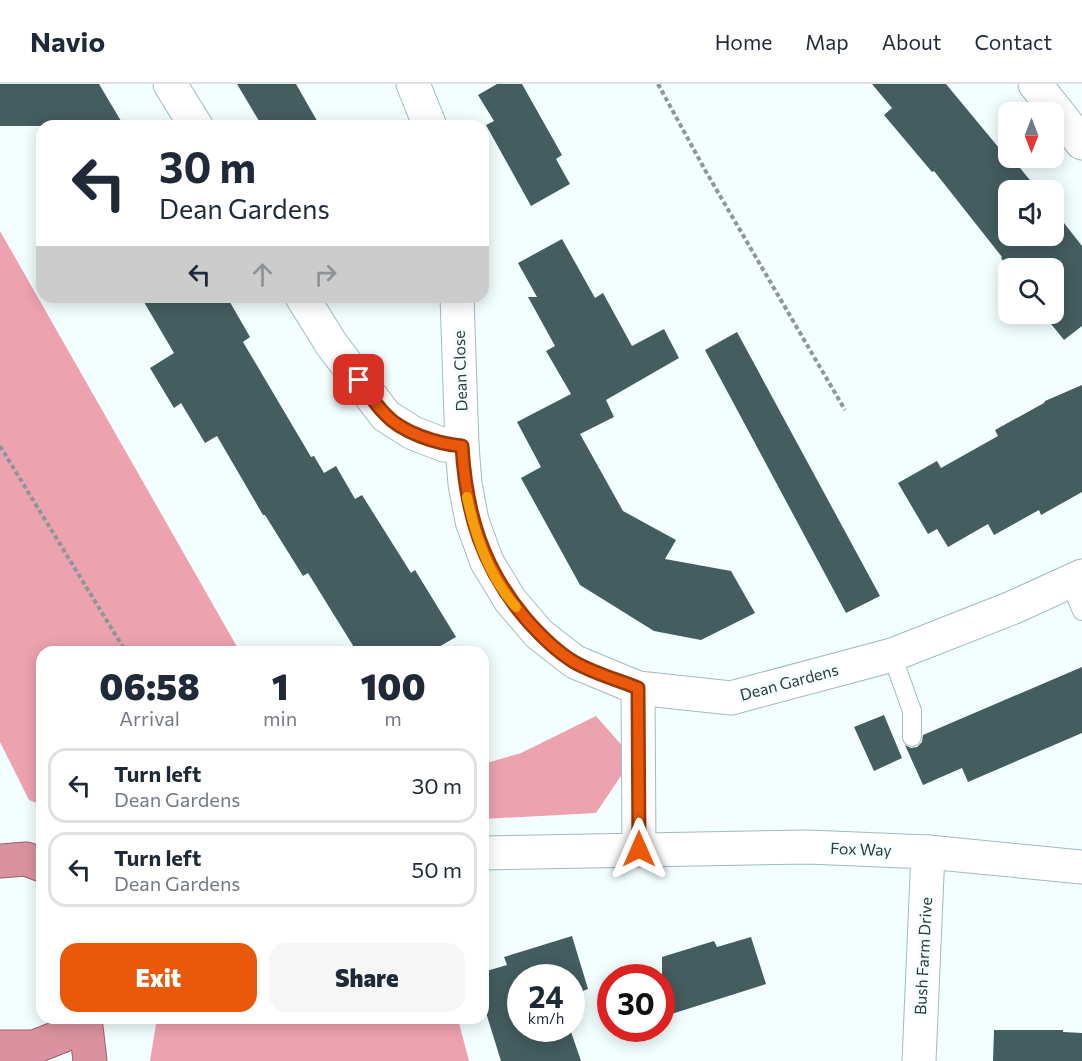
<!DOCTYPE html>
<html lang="en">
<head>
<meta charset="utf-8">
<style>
  body { margin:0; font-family:Commissioner,sans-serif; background:#f6f6f7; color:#1f2937; height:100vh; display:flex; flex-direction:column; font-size:22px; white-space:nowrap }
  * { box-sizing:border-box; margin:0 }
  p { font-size:20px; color:#747a83 }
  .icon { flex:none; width:33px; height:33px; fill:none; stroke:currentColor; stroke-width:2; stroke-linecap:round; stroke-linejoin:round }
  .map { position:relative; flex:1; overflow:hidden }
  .details { position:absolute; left:36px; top:562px; width:453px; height:378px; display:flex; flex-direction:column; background:#fff; border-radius:18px; box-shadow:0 3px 15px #0003 }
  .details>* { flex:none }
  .top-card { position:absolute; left:36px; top:36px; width:453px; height:183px; border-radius:18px; box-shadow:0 3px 15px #0003; background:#fff; color:#1f2937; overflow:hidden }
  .needle { width:39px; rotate:180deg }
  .tools { position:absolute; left:998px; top:18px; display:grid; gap:12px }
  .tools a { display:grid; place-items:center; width:66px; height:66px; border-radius:12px; background:#fff; box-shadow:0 3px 15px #0003; font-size:30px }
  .speed { position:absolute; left:507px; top:880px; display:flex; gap:12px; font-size:30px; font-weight:700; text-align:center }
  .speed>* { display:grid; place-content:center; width:78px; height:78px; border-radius:50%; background:#fff; box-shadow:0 3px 15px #0003; line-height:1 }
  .speed small { font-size:15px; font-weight:400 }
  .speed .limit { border:9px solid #d22; background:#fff; color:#111 }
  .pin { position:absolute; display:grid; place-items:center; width:51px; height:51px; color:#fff; margin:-26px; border-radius:12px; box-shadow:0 3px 9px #0006 }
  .me { position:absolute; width:66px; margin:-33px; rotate:0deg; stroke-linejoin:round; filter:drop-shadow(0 0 4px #0008) }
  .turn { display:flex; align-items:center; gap:21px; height:126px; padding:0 24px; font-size:27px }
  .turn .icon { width:78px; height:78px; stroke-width:2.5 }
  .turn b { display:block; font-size:42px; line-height:51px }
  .lanes { display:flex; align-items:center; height:57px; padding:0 24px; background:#0003; justify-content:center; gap:30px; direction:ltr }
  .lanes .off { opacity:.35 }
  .eta { display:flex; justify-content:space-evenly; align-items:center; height:102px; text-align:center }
  .eta b { font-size:36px; font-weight:800; line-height:42px }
  .action { display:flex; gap:12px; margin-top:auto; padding:12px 24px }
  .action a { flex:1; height:69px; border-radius:18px; background:#ea580c; color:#fff; font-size:24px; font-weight:800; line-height:69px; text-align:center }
  .action a+a { background:#f6f6f7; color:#1f2937 }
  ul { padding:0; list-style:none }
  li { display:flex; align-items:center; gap:18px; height:75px; margin:0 12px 9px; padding:0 12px; border:3px solid #e0e1e3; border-radius:18px }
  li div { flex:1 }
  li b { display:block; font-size:22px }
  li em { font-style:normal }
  header { display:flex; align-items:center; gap:36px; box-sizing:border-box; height:84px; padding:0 30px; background:#fff; border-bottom:2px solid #e0e1e3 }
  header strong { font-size:28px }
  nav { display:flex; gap:33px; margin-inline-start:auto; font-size:21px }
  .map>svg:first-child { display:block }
  .forest { fill:#eda2b0 }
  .building { fill:#445d5f }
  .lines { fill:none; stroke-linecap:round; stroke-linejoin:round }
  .service-casing { stroke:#9fbbbc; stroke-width:20 }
  .minor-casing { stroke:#9fbbbc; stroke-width:35 }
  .tertiary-casing { stroke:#9fbbbc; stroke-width:35 }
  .trunk-casing { stroke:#98626d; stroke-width:35 }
  .path { stroke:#8c9798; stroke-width:4; stroke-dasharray:4.5 3; stroke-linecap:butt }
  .service { stroke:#fff; stroke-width:18 }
  .minor { stroke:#fff; stroke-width:33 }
  .tertiary { stroke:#fff; stroke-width:33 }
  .trunk { stroke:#da92a0; stroke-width:33 }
  .route-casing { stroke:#983908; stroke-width:15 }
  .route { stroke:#ea580c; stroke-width:10 }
  .slow { stroke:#f59e0b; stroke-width:10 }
  .labels { text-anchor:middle; stroke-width:6; stroke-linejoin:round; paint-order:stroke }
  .street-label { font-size:16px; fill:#303c3c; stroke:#f3feff }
</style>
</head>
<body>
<header>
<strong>Navio</strong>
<nav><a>Home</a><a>Map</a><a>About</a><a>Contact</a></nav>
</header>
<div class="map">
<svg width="1082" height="977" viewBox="0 0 1082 977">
  <rect width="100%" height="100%" fill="#f3feff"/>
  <g class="forest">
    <path d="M0 147 240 568H42V721L29 716 0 658Z"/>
    <path d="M596 632 633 674 596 729 483 735V680L521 669Z"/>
    <path d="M157 934 458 935 469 977H150Z"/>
  </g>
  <g class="building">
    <path d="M0 0H99L124 42H0Z"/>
    <path d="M237 0H296L320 42H262Z"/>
    <path d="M497 0H522L562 71 556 75 570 100 531 122 486 41 494 37 478 11Z"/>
    <path d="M872 0H946L999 64 1002 62 1008 69V74H1012L1038 106H1008V152H1053V125L1082 162V242L1064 256 1043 230H1053V184H1008L1001 174 1002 173 934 87 932 88 884 31 892 24Z"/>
    <path d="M562 155 595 214 603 209 632 262 664 245 679 274 606 316 614 333 580 350 623 427 676 456 665 475 731 487 755 529 701 556 654 547 580 501 521 394 541 383 517 338 571 310 546 267 555 262 528 213H537L518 179Z"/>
    <path d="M141 213H227L250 253 243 258 311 373 314 372 324 389 336 382 355 415 362 411 411 489 415 486 456 553 430 568H357L308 489 303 492 265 431H263L217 352 205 359 181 319 174 324 150 284 174 269Z"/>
    <path d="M737 248 880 512 846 529 705 266Z"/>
    <path d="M1082 301V408L1041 431 1039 426 994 451 988 440 948 463 937 445 928 450 898 399 937 377 941 384 998 352 995 346 1044 319 1045 317Z"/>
    <path d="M1082 583V649L968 698 962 684 923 701 905 661 911 664 917 663 922 658 923 651Z"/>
    <path d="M884 631 902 674 874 687 854 643Z"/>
    <path d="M572 852 588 905 572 911V894H520V945H570L581 977H501L483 919V888L507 881 504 873Z"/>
    <path d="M751 853 766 900 662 933V873L714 857 717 863Z"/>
    <path d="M994 946H1063V948L1082 949V977H993Z"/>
  </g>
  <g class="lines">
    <g class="service-casing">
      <g id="service">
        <path d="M1070 498 1082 527"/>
        <path d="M892 571 912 627V653"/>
      </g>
    </g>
    <g class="minor-casing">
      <g id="minor">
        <path d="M170 0 196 42"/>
        <path d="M413 0 430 42"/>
        <path d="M1035 0 1082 59"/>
        <path d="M302 213 332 261 386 332 413 349 444 361 462 362 465 400 472 437 487 478 510 516 539 550 575 578 638 604 731 614 892 571 1014 523 1082 492"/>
        <path d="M457 213 462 362"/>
        <path d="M638 604 639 765"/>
        <path d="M919 977 928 768"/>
      </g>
    </g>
    <g class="tertiary-casing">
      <path id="tertiary" d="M483 769 808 763 928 768 1082 783"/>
    </g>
    <g class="trunk-casing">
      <g id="trunk">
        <path d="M0 777 26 775 42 781"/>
        <path d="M85 934 90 977"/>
        <path d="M0 963H34L62 952 83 934"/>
      </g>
    </g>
    <g class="path">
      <path d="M658 0 705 86 845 326"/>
      <path d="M0 362 126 568"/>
    </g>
    <use href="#service" class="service"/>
    <use href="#minor" class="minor"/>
    <use href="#tertiary" class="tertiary"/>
    <use href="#trunk" class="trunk"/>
  </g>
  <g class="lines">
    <g class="route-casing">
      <path id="route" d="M359 296C367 307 375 320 385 330 402 349 438 360 462 362 466 429 482 483 526 535 540 551 556 567 574 578 593 589 618 596 638 604L639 765"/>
    </g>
    <use href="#route" class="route"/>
    <path class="slow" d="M467 413C475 452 489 493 516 523"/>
  </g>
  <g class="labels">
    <g class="street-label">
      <text transform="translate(460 287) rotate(-92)" y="6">Dean Close</text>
      <text transform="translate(789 598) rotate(-15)" y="6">Dean Gardens</text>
      <text transform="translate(861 765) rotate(2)" y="6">Fox Way</text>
      <text transform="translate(923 872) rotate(-87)" y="6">Bush Farm Drive</text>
    </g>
  </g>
</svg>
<div class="tools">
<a><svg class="needle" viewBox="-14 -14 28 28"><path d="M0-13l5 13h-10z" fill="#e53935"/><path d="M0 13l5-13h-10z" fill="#747a83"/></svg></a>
<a><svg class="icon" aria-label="sound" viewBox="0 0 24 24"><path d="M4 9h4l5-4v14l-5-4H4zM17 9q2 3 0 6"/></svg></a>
<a><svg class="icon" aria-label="search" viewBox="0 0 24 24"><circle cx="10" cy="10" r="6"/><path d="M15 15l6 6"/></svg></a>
</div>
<div class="speed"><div>24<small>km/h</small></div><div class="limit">30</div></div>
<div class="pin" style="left:359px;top:296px;background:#d93025"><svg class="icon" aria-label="arrive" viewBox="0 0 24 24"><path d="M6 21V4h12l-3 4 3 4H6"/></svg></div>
<svg class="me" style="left:639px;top:765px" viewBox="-20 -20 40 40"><path d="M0-17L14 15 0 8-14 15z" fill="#ea580c" stroke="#fff" stroke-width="4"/></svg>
<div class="top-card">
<div class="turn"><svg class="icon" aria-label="left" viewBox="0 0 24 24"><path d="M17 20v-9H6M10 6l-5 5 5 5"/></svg><div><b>30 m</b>Dean Gardens</div></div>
<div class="lanes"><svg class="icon" aria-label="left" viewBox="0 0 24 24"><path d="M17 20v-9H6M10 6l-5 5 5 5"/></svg><svg class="icon off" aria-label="ahead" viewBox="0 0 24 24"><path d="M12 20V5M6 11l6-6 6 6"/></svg><svg class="icon off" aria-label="right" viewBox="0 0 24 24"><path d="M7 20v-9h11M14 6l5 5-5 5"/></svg></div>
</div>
<section class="details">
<div class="eta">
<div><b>06:58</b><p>Arrival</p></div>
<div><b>1</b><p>min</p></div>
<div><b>100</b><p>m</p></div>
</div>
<ul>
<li><svg class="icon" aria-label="left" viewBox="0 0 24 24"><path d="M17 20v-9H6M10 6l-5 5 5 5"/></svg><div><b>Turn left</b><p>Dean Gardens</p></div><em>30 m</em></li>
<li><svg class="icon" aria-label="left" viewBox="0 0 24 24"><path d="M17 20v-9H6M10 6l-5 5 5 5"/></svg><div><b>Turn left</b><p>Dean Gardens</p></div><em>50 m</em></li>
</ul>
<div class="action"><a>Exit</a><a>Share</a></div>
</section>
</div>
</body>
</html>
